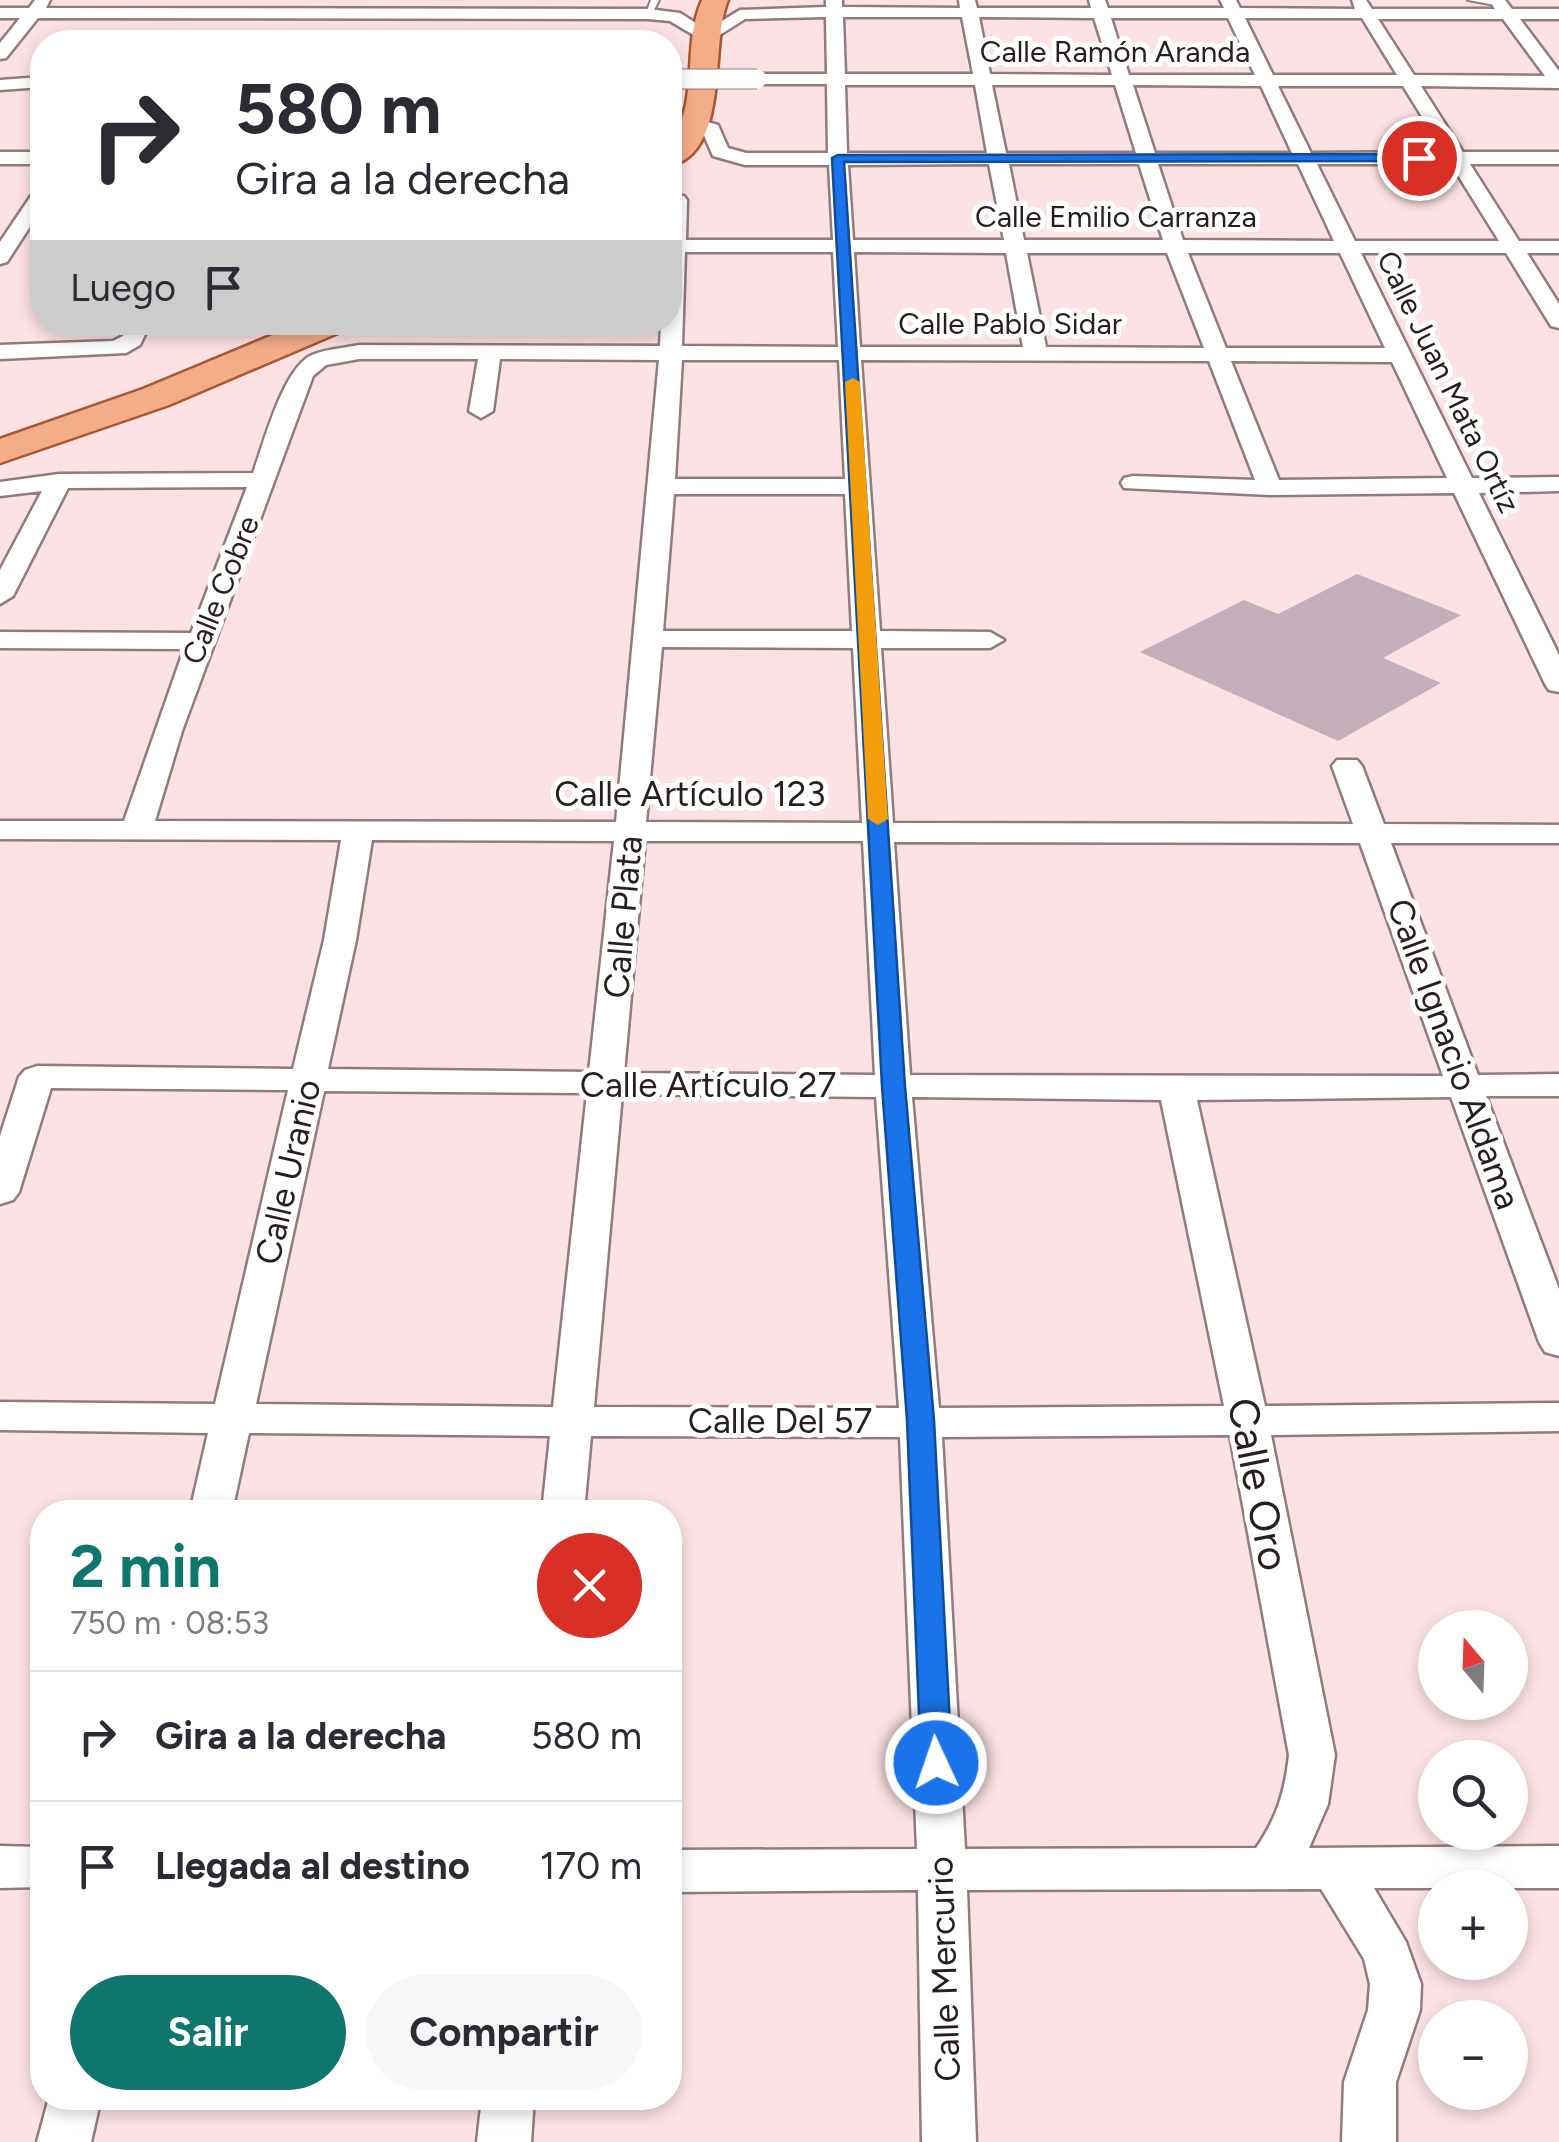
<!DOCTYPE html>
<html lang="es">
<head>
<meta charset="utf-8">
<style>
  body { margin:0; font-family:Figtree,sans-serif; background:#f7f7f7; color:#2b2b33; height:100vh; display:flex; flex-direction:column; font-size:38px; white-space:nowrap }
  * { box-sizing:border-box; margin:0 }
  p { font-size:32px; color:#7c7c81 }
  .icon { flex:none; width:55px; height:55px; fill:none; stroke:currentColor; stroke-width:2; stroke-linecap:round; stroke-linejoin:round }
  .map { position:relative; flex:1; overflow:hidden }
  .panel { position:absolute; left:30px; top:1500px; width:652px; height:610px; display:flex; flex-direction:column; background:#fff; border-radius:40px; box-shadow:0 5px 15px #0003 }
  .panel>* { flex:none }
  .hud { position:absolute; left:30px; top:30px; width:652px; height:305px; border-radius:40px; box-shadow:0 5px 15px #0003; background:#fff; color:#2b2b33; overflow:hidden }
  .needle { width:65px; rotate:341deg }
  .controls { position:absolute; left:1418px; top:1610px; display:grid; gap:20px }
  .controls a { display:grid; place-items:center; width:110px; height:110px; border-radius:50%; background:#fff; box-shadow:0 5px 15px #0003; font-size:50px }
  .pin { position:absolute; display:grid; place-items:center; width:85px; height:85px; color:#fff; margin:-42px; border:5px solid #fff; border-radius:50%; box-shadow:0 2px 10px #0007 }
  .me { position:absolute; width:110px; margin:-55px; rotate:357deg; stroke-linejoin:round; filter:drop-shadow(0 0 8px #0008) }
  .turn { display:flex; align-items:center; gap:35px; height:210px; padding:0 40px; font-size:45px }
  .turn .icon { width:130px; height:130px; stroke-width:2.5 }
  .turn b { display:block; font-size:70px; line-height:85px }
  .then { display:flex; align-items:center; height:95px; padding:0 40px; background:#0003; gap:20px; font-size:38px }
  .round { display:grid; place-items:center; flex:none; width:105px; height:105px; border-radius:52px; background:#f7f7f7 }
  .head { display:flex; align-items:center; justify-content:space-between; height:170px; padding:0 40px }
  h1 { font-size:60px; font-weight:700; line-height:75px; color:#0f766e }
  .button { display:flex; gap:20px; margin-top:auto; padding:20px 40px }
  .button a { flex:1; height:115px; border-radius:60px; background:#0f766e; color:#fff; font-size:40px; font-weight:700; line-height:115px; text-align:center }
  .button a+a { background:#f7f7f7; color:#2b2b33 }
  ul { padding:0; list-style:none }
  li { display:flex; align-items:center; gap:30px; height:130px; padding:0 40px; border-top:2px solid #e1e1e2 }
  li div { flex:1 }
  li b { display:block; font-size:38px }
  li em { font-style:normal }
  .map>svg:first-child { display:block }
  .building { fill:#c3afba }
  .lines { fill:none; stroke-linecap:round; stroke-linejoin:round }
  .service-casing { stroke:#927b7c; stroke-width:4 }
  .minor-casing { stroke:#927b7c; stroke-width:5 }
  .primary-casing { stroke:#a95731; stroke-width:5 }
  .service { fill:#fff; fill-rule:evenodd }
  .minor { fill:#fff; fill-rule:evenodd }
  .primary { fill:#f5ad89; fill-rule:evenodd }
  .minor-bridge-casing { stroke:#927b7c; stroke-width:21; stroke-linecap:butt }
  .minor-bridge { stroke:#fff; stroke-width:19 }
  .route { fill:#1a73e8; stroke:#114b97; stroke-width:2.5 }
  .slow { fill:#f59e0b }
  .labels { text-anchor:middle; stroke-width:10; stroke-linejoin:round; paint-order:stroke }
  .far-street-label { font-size:30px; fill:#271e1f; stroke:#fff }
  .street-label { font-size:35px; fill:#271e1f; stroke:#fff }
  .near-street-label { font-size:42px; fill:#271e1f; stroke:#fff }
</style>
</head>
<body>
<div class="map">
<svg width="1559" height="2142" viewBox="0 0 1559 2142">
  <rect width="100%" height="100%" fill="#fce2e4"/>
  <path class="building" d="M1357 574 1461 615 1383 658 1441 683 1338 741 1140 652 1244 600 1278 614Z"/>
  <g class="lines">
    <g class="service-casing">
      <g id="service">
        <path d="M651 0H659L651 16H645Z"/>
        <path d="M1468 0H1489L1504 4 1500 6Z"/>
      </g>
    </g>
    <g class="minor-casing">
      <g id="minor">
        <path d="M35 0H50L46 8 648 9 680 13 707 30 740 10 826 7V0H842V7L960 8 959 0H975L977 8H1091L1089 0H1105L1108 8H1224L1220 0H1236L1240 8 1355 9 1352 0H1366L1372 9H1495L1489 0H1505L1512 9H1559V19H1520L1559 71V88L1421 86 1463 152H1559V164H1470L1519 241H1559V253H1527L1559 304V328L1551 326 1506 253H1361L1472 478 1559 477V491L1479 493 1559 655V692L1549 690 1545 684 1454 493 1270 495 1124 488 1121 483 1124 478 1133 476 1255 480 1209 361 861 360 880 631 990 632 1004 640 990 648H881L893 823 1353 824 1332 766 1337 760H1357L1362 766 1384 824 1559 825V843H1391L1478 1075 1559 1074V1096H1486L1559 1289V1356L1545 1352 1539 1342 1451 1097 1197 1100 1265 1406 1559 1403V1431L1271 1435 1335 1755 1328 1804 1309 1848 1559 1846V1888H1374L1406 1942 1421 1984 1420 2010 1396 2082V2142H1342L1344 2082 1368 2010 1370 1984 1364 1959 1321 1889 967 1890 976 2142H922L918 1890 670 1892V1850L917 1849 900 1437 591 1436 584 1512H542L550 1436 249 1433 232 1512H190L208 1433 0 1430V1402L215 1404 288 1090 51 1088 19 1192 13 1200 0 1204V1136L19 1077 25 1070 37 1066 293 1069 324 940 341 840 0 839V821H124L184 649 0 648V632L191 633 247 487 68 488 13 596 0 604V570L42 491 0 496V482L59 474 253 473C264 443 283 368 312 355 326 349 344 348 359 345L660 346 661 322H670V196H684L687 200 686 240H833L829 165H745L713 156 703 133 686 124 695 118 718 125 728 148 746 153H828L827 84H757L748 79 757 74H827L826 17 745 19 707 43 670 21 648 19 38 18 6 58 0 59V43L20 18H0V8H29ZM843 17H962L973 74H845ZM979 17 1094 18 1112 75 990 74ZM1111 18H1228L1255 75H1129ZM1245 18H1362L1397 75H1273ZM1378 19H1503L1545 76 1414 75ZM845 85H975L987 153H847ZM992 85H1115L1136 153H1006ZM1133 85 1261 86 1292 153H1155ZM1278 86H1403L1444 152 1311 153ZM989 164 1004 240H853L848 165ZM1009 164H1139L1163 240H1024ZM1158 164H1298L1334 241 1183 240ZM1317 164H1451L1499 241H1355ZM685 252H833L838 347 682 346ZM854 252 1006 253 1023 347H860ZM1027 253H1167L1204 348 1046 347ZM1188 253H1340L1385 348H1226ZM359 359H478L469 411 481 418 493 411 500 359 659 360 616 822 155 821 182 731 313 376 326 365ZM682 360H839L845 479H675ZM1231 361 1392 362 1447 478 1279 480ZM674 494H845L852 631H663ZM662 647 853 648 862 823 646 822ZM372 840 614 841 589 1072 328 1069 356 940ZM645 841H863L875 1075 624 1073ZM894 842 1360 843 1443 1076 910 1075ZM324 1091 587 1093 553 1407 256 1404ZM622 1094 876 1097 899 1408 594 1407ZM912 1097 1161 1100 1224 1406 939 1408ZM1230 1435 1289 1755C1285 1791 1277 1818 1256 1848L965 1849 942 1437Z"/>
        <path d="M42 77V87L0 90V80Z"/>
        <rect x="0" y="152" width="42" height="12"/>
        <path d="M42 188V208L7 262 0 264V242L35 190Z"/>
        <path d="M129 322H151L140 345 126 353 0 359V345L113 341 123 336Z"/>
        <path d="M0 1846 42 1847V1887L0 1888Z"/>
        <path d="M49 2098H101L91 2142H37Z"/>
        <path d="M482 2098H534L531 2142H477Z"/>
      </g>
    </g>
    <g class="primary-casing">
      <g id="primary">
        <path d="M702 0H728C709 45 731 151 670 166 670 135 680 132 686 104 693 68 687 35 702 0Z"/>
        <path d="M304 322H352L347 329 169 405 0 463V439L143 389Z"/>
      </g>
    </g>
    <use href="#service" class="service"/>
    <use href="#minor" class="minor"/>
    <use href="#primary" class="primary"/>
    <g class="minor-bridge-casing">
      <path id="minor-bridge" d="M670 79H757"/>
    </g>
    <use href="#minor-bridge" class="minor-bridge"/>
  </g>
  <path class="route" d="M1419 154 1423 161 844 162 905 1086 934 1420 952 1763 947 1772 936 1775 925 1772 921 1763 907 1420 882 1086 832 158 838 155Z"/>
  <path class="slow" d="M853 378 860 382 888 819 878 825 868 819 845 382Z"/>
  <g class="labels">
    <g class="far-street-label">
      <text x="1115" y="62">Calle Ramón Aranda</text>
      <text x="1116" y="227">Calle Emilio Carranza</text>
      <text x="1010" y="334">Calle Pablo Sidar</text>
      <text transform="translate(1448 382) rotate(64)" y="10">Calle Juan Mata Ortíz</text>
      <text transform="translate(221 590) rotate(-68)" y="10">Calle Cobre</text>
    </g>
    <g class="street-label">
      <text x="690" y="806">Calle Artículo 123</text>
      <text transform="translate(623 917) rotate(-85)" y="12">Calle Plata</text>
      <text transform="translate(1454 1054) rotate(70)" y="12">Calle Ignacio Aldama</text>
      <text x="708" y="1097">Calle Artículo 27</text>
      <text transform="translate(288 1172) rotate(-77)" y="12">Calle Uranio</text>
      <text x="780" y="1433">Calle Del 57</text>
      <text transform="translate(944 1969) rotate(-92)" y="12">Calle Mercurio</text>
    </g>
    <g class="near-street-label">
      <text transform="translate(1259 1484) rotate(79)" y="15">Calle Oro</text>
    </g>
  </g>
</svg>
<div class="controls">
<a><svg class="needle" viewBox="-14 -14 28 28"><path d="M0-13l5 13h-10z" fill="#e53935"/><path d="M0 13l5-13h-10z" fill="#7c7c81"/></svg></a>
<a><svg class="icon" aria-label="search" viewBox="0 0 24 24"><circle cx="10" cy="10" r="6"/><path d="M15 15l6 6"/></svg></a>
<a>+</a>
<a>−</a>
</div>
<div class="pin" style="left:1419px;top:158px;background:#d93025"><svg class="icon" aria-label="arrive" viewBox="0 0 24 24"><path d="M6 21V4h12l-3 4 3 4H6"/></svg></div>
<svg class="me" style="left:936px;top:1763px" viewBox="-20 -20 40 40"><circle r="17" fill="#1a73e8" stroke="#fff" stroke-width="3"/><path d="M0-11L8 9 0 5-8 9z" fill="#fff"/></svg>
<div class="hud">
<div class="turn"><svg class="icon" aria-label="right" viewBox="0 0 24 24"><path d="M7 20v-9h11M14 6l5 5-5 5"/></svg><div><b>580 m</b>Gira a la derecha</div></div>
<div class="then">Luego<svg class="icon" aria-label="arrive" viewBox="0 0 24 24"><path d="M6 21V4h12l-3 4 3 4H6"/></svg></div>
</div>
<section class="panel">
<div class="head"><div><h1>2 min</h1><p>750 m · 08:53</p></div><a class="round" style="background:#d93025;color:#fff"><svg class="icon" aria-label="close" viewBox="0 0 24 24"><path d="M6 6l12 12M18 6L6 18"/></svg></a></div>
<ul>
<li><svg class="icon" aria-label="right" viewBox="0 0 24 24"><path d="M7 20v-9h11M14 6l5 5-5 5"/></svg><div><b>Gira a la derecha</b></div><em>580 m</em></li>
<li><svg class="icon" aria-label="arrive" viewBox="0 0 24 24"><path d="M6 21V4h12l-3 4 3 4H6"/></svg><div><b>Llegada al destino</b></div><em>170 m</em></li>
</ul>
<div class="button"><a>Salir</a><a>Compartir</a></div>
</section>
</div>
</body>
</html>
